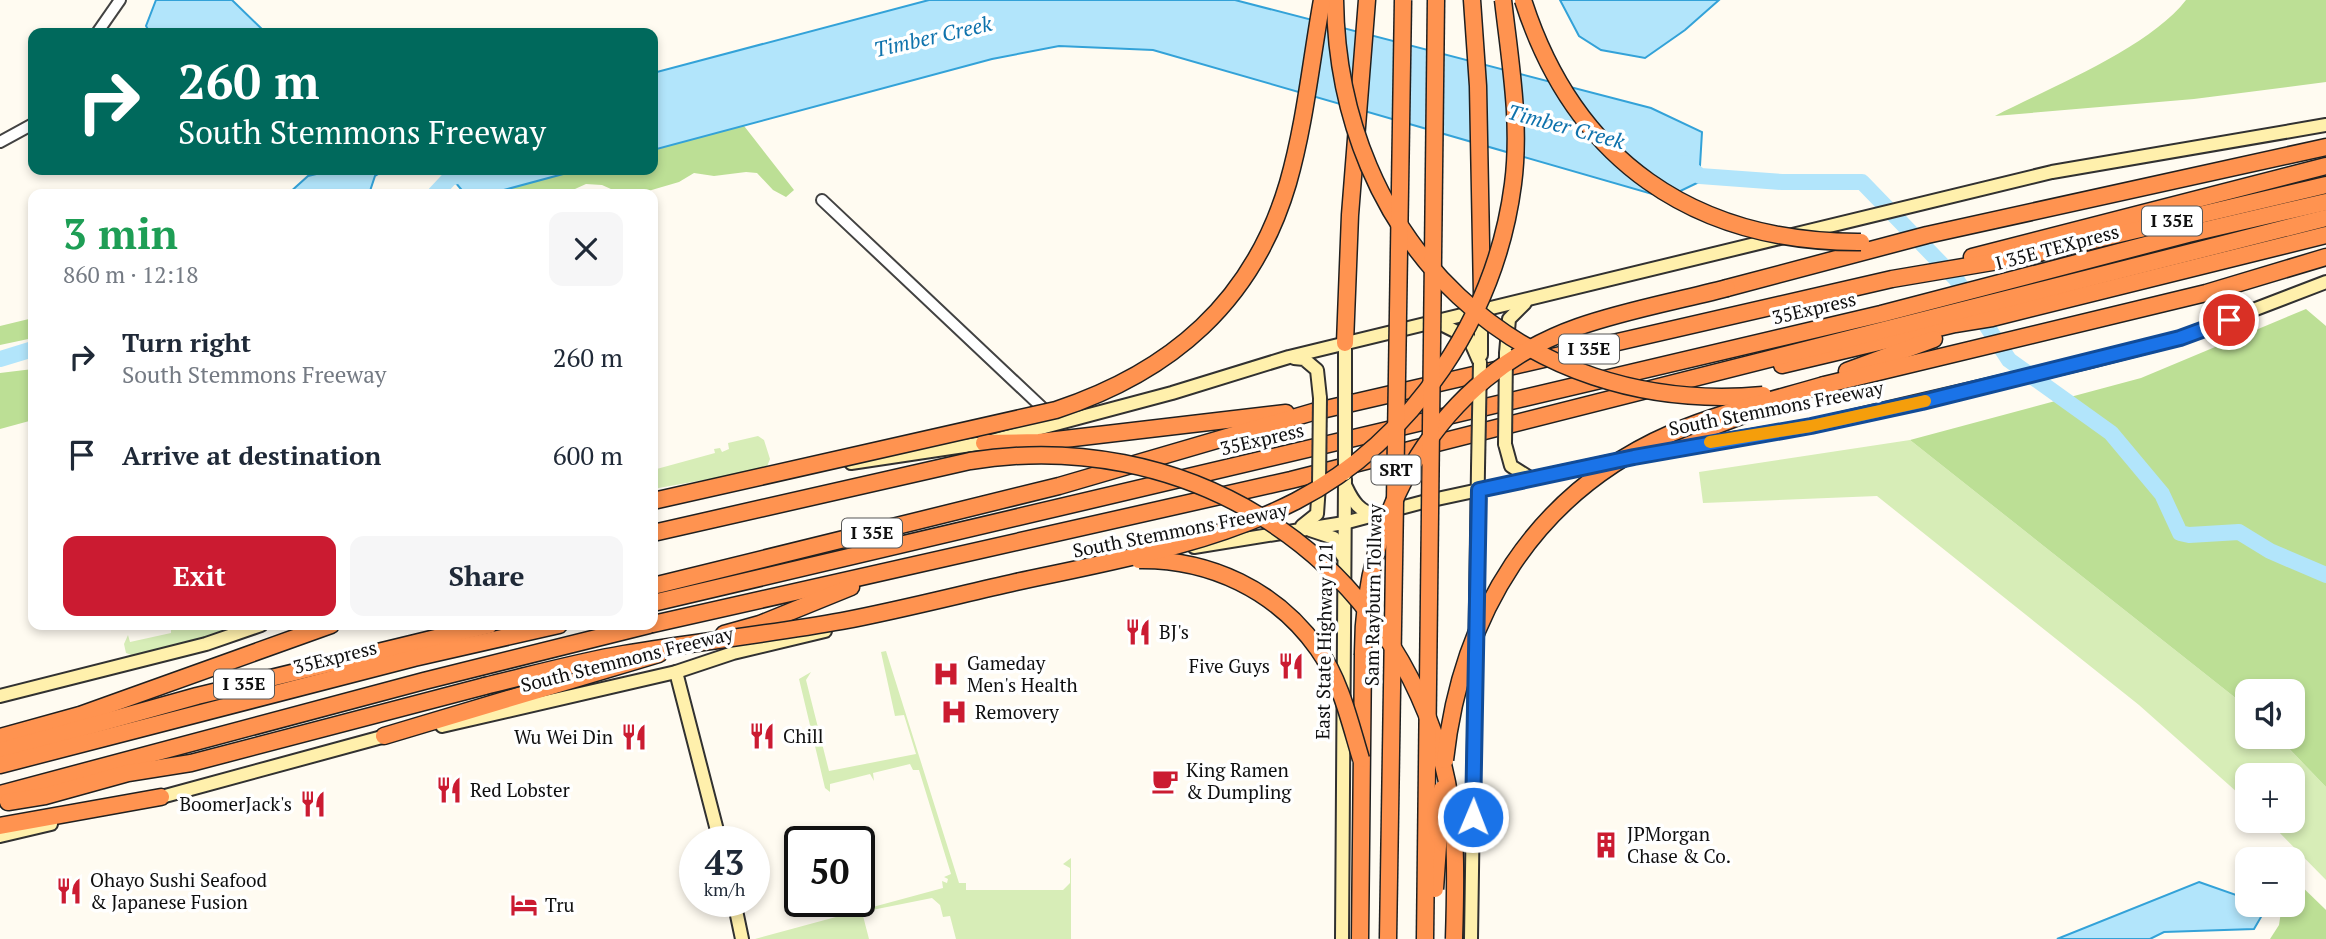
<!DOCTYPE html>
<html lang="en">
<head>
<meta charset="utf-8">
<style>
  body { margin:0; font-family:"PT Serif",serif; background:#f6f6f7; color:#1f2937; height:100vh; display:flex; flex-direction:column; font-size:26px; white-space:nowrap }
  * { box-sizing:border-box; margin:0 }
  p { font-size:23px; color:#747a83 }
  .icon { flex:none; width:38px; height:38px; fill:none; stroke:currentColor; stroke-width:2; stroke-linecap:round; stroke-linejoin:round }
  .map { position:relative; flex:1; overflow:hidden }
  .drawer { position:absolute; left:28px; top:189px; width:630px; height:441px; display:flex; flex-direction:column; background:#fff; border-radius:14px; box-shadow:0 4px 10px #0003 }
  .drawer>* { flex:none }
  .hud { position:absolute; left:28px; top:28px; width:630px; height:147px; border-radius:14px; box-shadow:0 4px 10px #0003; background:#00695c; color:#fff; overflow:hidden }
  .tools { position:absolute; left:2235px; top:679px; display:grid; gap:14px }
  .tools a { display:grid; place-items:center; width:70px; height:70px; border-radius:14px; background:#fff; box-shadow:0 4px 10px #0003; font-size:35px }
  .speed { position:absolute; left:679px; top:826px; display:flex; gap:14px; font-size:35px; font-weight:700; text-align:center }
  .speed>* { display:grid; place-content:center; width:91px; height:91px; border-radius:50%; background:#fff; box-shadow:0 4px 10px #0003; line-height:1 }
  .speed small { font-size:18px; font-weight:400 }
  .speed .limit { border:4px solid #111; border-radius:10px; background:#fff; color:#111 }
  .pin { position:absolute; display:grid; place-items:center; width:60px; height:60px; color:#fff; margin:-30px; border:4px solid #fff; border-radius:50%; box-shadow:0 2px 7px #0007 }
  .me { position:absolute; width:77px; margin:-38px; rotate:1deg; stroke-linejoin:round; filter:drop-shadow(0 0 5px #0008) }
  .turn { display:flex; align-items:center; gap:24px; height:147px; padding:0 35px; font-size:32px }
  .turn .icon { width:91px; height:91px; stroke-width:2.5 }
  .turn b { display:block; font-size:49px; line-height:60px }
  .round { display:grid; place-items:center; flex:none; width:74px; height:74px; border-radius:14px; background:#f6f6f7 }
  .overview { display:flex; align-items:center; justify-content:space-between; height:119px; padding:0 35px }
  h1 { font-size:42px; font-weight:700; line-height:52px; color:#1e9e55 }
  .action { display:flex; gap:14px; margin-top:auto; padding:14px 35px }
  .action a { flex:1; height:80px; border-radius:14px; background:#cb1b31; color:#fff; font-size:28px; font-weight:700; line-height:80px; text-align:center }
  .action a+a { background:#f6f6f7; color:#1f2937 }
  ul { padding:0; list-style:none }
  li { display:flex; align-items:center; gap:21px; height:98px; padding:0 35px }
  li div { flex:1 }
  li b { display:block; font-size:26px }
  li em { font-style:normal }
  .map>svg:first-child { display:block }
  .green { fill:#d7edb7 }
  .forest { fill:#bcdf95 }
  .water { fill:#b2e5fb; stroke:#33a2d8; stroke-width:2 }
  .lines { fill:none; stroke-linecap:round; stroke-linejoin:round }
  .river { stroke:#b2e5fb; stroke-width:16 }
  .tertiary-casing { stroke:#424242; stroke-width:14 }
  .secondary-casing { stroke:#313131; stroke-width:16 }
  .motorway-casing { stroke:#202020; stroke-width:19 }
  .tertiary { stroke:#fff; stroke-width:10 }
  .secondary { stroke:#fff0ac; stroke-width:12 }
  .motorway { stroke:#ff9350; stroke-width:16 }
  .secondary-bridge-casing { stroke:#313131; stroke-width:16; stroke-linecap:butt }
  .motorway-bridge-casing { stroke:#202020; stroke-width:19; stroke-linecap:butt }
  .secondary-bridge { stroke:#fff0ac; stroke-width:12 }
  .motorway-bridge { stroke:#ff9350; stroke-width:16 }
  .route-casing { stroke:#114b97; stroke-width:18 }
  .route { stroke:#1a73e8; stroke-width:12 }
  .slow { stroke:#f59e0b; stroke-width:12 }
  .labels { text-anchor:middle; stroke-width:7; stroke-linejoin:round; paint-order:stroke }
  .shield { fill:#fff; stroke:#575757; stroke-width:2 }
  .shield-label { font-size:18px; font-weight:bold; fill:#0f0f0f }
  .street-label { font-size:19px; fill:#0f0f0f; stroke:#fff }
  .poi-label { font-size:19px; fill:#0f0f0f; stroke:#fff; text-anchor:start }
  .water-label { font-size:21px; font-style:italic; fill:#0e72ac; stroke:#fff }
</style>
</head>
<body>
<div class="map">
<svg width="2326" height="939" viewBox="0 0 2326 939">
  <rect width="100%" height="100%" fill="#fffbf1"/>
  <g class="green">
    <path d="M758 436 764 440 770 459 766 469 653 489V470L715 453 714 449 720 448 722 452 729 449 728 443Z"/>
    <path d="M1910 440 2247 707V737H2278L2326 787V880L2268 821H2292V775H2247V801L2139 705 1877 496 1703 503 1699 472Z"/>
    <path d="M171 625H250L134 656 126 653 124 644 128 635 130 642 171 633Z"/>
    <path d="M886 651 959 883H966V890H1063L1070 883V868L1063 864 1071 858V939H956L950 916 943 917 940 905 932 898 862 912 869 939H755L943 888 942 881 947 883 948 879 944 877 951 874 919 770H913L910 764 873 773 874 781 870 774 830 784V792L825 788 799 679 811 672 806 680 829 771 916 754 904 715 895 716 881 652Z"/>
  </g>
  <g class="forest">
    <path d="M2186 0H2326V82L2194 99 1995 116C2051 87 2149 48 2186 0Z"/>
    <path d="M741 122 794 190 786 197 773 190 757 173 746 172 714 176 694 173 679 182 638 194H622L602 185 586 184 564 194H488C539 165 596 170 653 170V143Z"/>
    <path d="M2306 309 2326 326V787L2278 737H2292V691H2247V707L1910 440 2141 378Z"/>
    <path d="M33 318V338L0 345V326Z"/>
    <path d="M33 369V420L0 429V373Z"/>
    <path d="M2293 878 2326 910V939H2270L2279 925 2282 905H2292Z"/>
  </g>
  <g class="water">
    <path d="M156 0H232L266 33H150L146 26Z"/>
    <path d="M929 0H1235L1651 108 1702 132 1699 182 1666 198 1153 50 1059 46 992 59 653 150V73Z"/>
    <path d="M1560 0H1719L1685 30 1645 58 1601 50 1579 36Z"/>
    <path d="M333 170H385L375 176 369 194H288L308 176Z"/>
    <path d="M445 170H578L489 194H465Z"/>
    <path d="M2199 882 2242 897 2261 917 2254 929 2164 932 2150 939H2057Z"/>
  </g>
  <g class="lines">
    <g class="river">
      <path d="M1684 163 1700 176 1782 182H1862L1956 279 2009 360 2111 433 2162 494 2180 533 2189 535 2239 532 2270 551 2326 575"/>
      <path d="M435 194 450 178 476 170"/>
      <path d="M0 359 33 349"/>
    </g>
    <g class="tertiary-casing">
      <g id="tertiary">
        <path d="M97 33 120 0"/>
        <path d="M0 142 33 124"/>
        <path d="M822 200 1049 414"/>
      </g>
    </g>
    <g class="secondary-casing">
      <g id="secondary">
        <path d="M1437 322 1469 338 1480 363"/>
        <path d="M1506 353 1509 319 1525 303"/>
        <path d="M1481 355V311"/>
        <path d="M1294 358 1304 359 1317 370 1320 398"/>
        <path d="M1345 394V343"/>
        <path d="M1505 444 1511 466 1530 478"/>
        <path d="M1667 450 1811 426 2087 362 2180 338 2326 282"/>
        <path d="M851 463 984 443 1172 393 1289 357 2052 172 2326 125"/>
        <path d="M1346 487C1353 502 1360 512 1376 515"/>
        <path d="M1302 526 1317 514 1319 485"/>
        <path d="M1310 530 1334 538 1342 555"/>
        <path d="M1194 547 1344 523 1423 502 1618 460"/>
        <path d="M676 672 720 842"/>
        <path d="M0 696 206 644 261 625"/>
        <path d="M442 726 676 672 733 653 825 631"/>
        <path d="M154 799 393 734"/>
        <path d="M0 836 51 824"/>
        <path d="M734 901 742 939"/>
        <path d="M1342 939 1345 479"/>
        <path d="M1471 939 1478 468"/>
      </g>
    </g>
    <g class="motorway-casing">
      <g id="motorway">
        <path d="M1472 0 1478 86 1482 295"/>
        <path d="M1972 257 2326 166"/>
        <path d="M1727 288 1927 235 2326 147"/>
        <path d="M1345 343 1350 215 1367 0"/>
        <path d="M1782 365 1955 324 1992 318 2326 235"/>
        <path d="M1847 371 1934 339"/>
        <path d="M1824 385 2206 293 2326 257"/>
        <path d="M984 443 1039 442 1286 413"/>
        <path d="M1646 452 1746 414"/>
        <path d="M653 586 1059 486 1313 412 1892 279 2022 257 2326 185"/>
        <path d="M653 603 1881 314 2188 234 2326 202"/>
        <path d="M653 624 1291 480 2326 218"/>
        <path d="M724 634 760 624 851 587"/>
        <path d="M384 736 659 654"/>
        <path d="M0 737 80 715 331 625"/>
        <path d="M0 751 197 696 489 625"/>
        <path d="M0 765 414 658 559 625"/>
        <path d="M0 794 424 681 649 625"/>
        <path d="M8 802 45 796 128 773 191 763 485 686"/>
        <path d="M0 826 161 797"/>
        <path d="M1360 939 1363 655"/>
      </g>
    </g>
    <use href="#tertiary" class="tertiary"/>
    <use href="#secondary" class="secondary"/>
    <use href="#motorway" class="motorway"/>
    <g class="secondary-bridge-casing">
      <g id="secondary-bridge">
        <path d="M1505 444 1506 353"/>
        <path d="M1478 468 1480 363"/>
        <path d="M1345 474V394"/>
        <path d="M1319 485 1320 398"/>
      </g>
    </g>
    <g class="motorway-bridge-casing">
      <g id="motorway-bridge">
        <path d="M1335 0C1338 241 1519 417 1763 395"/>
        <path d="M1523 0C1574 160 1694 243 1861 242"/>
        <path d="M653 501 1056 410C1171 372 1253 302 1288 183 1305 124 1311 61 1322 0"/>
        <path d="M653 533 970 461C1180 427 1378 546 1439 750 1458 812 1456 875 1454 939"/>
        <path d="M1139 560C1210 559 1276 590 1318 649 1341 681 1350 723 1361 759"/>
        <path d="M1363 655C1362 513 1439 376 1578 327 1626 310 1678 301 1727 288"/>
        <path d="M485 686C531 675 577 662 624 654 696 642 770 634 842 621 900 610 958 595 1016 582 1109 562 1210 545 1296 501 1414 440 1496 315 1513 184 1521 123 1510 61 1503 0"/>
        <path d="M1445 760C1461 614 1534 493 1672 433 1721 412 1773 400 1824 385"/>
        <path d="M1435 889 1442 789"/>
        <path d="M1388 939 1403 0"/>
        <path d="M1425 939 1436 0"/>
      </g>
    </g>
    <use href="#secondary-bridge" class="secondary-bridge"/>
    <use href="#motorway-bridge" class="motorway-bridge"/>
  </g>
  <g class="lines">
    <g class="route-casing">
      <path id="route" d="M1473 817 1479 490 1634 457 1811 426 1922 402 2180 338 2229 320"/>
    </g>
    <use href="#route" class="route"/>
    <path class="slow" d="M1710 442 1811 426 1925 401"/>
  </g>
  <defs>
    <g id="restaurant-bare" transform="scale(2.1)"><path d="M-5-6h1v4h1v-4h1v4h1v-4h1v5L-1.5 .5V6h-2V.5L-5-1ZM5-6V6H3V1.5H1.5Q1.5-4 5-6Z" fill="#cb1b31" stroke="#fff" stroke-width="2.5" paint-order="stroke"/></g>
    <g id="hospital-bare" transform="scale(2.1)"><path d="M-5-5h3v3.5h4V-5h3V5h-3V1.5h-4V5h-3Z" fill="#cb1b31" stroke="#fff" stroke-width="2.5" paint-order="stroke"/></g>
    <g id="cafe-bare" transform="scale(2.1)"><path d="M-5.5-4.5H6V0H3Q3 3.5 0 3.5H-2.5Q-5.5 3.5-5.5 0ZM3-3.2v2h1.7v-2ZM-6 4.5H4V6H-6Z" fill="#cb1b31" stroke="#fff" stroke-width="2.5" paint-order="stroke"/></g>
    <g id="building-bare" transform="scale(2.1)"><path d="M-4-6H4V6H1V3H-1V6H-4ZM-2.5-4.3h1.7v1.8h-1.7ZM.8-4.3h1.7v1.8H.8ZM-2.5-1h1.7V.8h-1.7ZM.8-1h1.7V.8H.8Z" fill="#cb1b31" stroke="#fff" stroke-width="2.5" paint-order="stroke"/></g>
    <g id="hotel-bare" transform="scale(2.1)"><path d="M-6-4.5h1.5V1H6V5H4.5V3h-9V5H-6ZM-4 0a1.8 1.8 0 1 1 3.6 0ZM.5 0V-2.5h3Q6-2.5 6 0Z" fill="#cb1b31" stroke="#fff" stroke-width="2.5" paint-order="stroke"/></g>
  </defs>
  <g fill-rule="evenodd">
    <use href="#restaurant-bare" x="1138" y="632"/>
    <use href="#restaurant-bare" x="1291" y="666"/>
    <use href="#hospital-bare" x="946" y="674"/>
    <use href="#hospital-bare" x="954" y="712"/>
    <use href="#restaurant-bare" x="762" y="736"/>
    <use href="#restaurant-bare" x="634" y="737"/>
    <use href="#cafe-bare" x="1165" y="781"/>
    <use href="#restaurant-bare" x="449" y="790"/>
    <use href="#restaurant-bare" x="313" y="804"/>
    <use href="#building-bare" x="1606" y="845"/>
    <use href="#restaurant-bare" x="69" y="891"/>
    <use href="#hotel-bare" x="524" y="905"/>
  </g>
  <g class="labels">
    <g class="shield">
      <rect x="2142" y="206.5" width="60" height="29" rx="5"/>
      <rect x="1559" y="334.5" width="60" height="29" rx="5"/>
      <rect x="1371.5" y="455.5" width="49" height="29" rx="5"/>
      <rect x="842" y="518.5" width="60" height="29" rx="5"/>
      <rect x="214" y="669.5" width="60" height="29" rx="5"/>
    </g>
    <g class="shield-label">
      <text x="2172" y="227">I 35E</text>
      <text x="1589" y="355">I 35E</text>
      <text x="1396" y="476">SRT</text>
      <text x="872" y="539">I 35E</text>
      <text x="244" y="690">I 35E</text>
    </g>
    <g class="street-label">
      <text transform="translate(2057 247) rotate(-15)" y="7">I 35E TEXpress</text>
      <text transform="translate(1814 308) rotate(-13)" y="7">35Express</text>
      <text transform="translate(1776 408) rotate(-11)" y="7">South Stemmons Freeway</text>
      <text transform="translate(1262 439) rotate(-13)" y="7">35Express</text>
      <text transform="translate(1180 530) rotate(-11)" y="7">South Stemmons Freeway</text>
      <text transform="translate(1373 595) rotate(-89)" y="7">Sam Rayburn Tollway</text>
      <text transform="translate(1324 641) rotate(-89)" y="7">East State Highway 121</text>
      <text transform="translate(335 657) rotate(-14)" y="7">35Express</text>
      <text transform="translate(627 659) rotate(-14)" y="7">South Stemmons Freeway</text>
    </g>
    <g class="poi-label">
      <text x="1159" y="639">BJ's</text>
      <text x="967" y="670">Gameday<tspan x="967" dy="22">Men's Health</tspan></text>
      <text x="1270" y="673" text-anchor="end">Five Guys</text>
      <text x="975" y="719">Removery</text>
      <text x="783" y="743">Chill</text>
      <text x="613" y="744" text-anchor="end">Wu Wei Din</text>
      <text x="1186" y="777">King Ramen<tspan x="1186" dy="22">&amp; Dumpling</tspan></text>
      <text x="470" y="797">Red Lobster</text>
      <text x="292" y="811" text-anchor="end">BoomerJack's</text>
      <text x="1627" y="841">JPMorgan<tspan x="1627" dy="22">Chase &amp; Co.</tspan></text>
      <text x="90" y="887">Ohayo Sushi Seafood<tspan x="90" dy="22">&amp; Japanese Fusion</tspan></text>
      <text x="545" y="912">Tru</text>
    </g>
    <g class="water-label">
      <text transform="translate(933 37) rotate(-13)" y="7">Timber Creek</text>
      <text transform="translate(1566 127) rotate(15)" y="7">Timber Creek</text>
    </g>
  </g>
</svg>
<div class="tools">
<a><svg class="icon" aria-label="sound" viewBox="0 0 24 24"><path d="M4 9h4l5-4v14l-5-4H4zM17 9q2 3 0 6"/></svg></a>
<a>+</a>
<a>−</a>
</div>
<div class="speed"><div>43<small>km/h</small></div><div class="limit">50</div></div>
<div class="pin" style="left:2229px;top:320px;background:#d93025"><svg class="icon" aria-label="arrive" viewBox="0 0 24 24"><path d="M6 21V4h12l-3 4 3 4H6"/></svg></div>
<svg class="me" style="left:1473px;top:817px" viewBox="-20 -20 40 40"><circle r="17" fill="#1a73e8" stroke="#fff" stroke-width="3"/><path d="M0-11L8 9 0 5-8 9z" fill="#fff"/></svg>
<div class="hud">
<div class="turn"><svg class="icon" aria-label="right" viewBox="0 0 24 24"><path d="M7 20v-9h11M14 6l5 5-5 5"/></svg><div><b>260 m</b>South Stemmons Freeway</div></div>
</div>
<section class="drawer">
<div class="overview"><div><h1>3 min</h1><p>860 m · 12:18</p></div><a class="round"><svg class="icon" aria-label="close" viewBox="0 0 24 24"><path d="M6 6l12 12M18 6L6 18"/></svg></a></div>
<ul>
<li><svg class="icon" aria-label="right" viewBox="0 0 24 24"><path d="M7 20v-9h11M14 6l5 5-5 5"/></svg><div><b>Turn right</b><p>South Stemmons Freeway</p></div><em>260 m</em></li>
<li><svg class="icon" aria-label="arrive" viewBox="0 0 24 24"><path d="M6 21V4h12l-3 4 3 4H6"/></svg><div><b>Arrive at destination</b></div><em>600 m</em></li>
</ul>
<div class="action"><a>Exit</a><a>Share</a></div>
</section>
</div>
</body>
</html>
